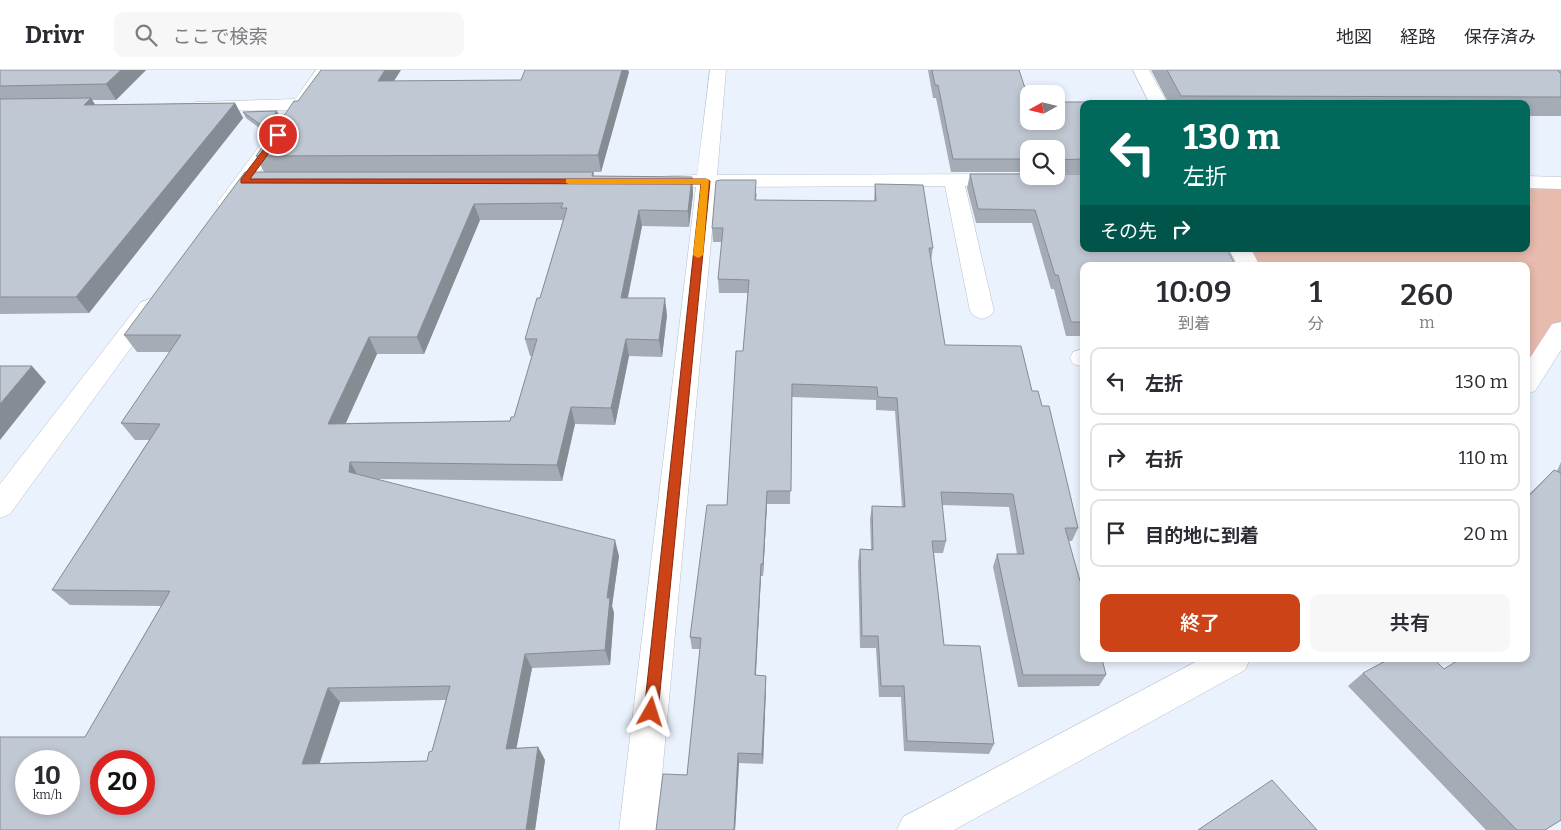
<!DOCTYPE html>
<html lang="ja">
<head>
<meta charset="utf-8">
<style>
  body { margin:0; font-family:Bitter,"Noto Sans JP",serif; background:#f7f7f7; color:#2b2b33; height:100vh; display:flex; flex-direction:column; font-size:19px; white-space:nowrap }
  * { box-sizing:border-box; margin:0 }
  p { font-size:16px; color:#7c7c81 }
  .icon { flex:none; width:28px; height:28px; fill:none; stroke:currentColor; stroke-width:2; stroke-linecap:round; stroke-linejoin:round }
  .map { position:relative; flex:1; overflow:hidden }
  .details { position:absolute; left:1080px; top:192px; width:450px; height:400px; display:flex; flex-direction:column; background:#fff; border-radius:10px; box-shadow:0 2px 8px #0003 }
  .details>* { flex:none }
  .banner { position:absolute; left:1080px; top:30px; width:450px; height:152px; border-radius:10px; box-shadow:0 2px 8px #0003; background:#00695c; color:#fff; overflow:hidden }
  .needle { width:32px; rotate:262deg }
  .buttons { position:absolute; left:1020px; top:15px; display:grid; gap:10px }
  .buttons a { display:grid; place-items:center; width:45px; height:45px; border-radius:10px; background:#fff; box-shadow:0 2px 8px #0003; font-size:25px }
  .speed { position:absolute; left:15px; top:680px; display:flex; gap:10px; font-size:25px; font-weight:700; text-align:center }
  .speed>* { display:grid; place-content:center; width:65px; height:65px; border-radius:50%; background:#fff; box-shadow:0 2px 8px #0003; line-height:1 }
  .speed small { font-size:12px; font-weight:400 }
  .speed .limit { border:8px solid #d22; background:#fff; color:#111 }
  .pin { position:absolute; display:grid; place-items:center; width:42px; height:42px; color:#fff; margin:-21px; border:2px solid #fff; border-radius:50%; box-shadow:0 1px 5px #0007 }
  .me { position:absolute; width:55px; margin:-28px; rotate:6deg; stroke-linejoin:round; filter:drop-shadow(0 0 4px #0008) }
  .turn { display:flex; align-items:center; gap:18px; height:105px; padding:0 20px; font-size:22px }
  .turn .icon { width:65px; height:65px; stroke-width:2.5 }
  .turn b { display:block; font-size:35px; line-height:42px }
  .then { display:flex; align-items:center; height:48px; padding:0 20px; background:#0003; gap:10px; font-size:19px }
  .eta { display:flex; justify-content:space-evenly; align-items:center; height:85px; text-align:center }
  .eta b { font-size:30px; font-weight:600; line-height:35px }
  .button { display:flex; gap:10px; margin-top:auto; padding:10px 20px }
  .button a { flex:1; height:58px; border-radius:10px; background:#cb4316; color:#fff; font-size:20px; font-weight:600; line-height:58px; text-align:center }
  .button a+a { background:#f7f7f7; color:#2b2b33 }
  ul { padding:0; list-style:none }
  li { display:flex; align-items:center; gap:15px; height:68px; margin:0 10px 8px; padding:0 10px; border:2px solid #e1e1e2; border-radius:10px }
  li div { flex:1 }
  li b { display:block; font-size:19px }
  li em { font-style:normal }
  header { display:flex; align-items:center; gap:30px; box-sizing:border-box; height:70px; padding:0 25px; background:#fff; border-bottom:1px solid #e1e1e2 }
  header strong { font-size:24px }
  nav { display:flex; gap:28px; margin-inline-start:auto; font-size:18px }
  .search { width:350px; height:45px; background:#f7f7f7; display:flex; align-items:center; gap:12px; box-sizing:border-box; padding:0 18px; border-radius:10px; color:#7c7c81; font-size:19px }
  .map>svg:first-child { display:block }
  .green { fill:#e7bbae }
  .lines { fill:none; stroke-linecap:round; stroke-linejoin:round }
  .minor-casing { stroke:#b7bfca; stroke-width:1 }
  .minor { fill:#fff; fill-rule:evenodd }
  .wall { fill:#a5acb5; fill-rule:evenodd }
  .shaded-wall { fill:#868c94 }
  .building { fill:#c0c8d3; stroke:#868c94; fill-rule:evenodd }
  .route { fill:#cb4316; stroke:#842c0e }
  .slow { fill:#f59e0b }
</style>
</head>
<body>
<header>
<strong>Drivr</strong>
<div class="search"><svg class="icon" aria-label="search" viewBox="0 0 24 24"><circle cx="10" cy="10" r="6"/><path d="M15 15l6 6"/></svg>ここで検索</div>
<nav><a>地図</a><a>経路</a><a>保存済み</a></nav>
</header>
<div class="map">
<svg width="1561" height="760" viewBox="0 0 1561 760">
  <rect width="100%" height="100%" fill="#eaf2fd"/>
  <path class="green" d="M1526 112 1561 113V260L1526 315V196H1249L1240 179H1526Z"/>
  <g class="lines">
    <g class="minor-casing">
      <g id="minor">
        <path d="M316 0H333L308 38H306L234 137 227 139 220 137 217 133 286 40 201 41 195 40 192 36 195 32 295 29Z"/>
        <path d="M710 0H726L717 105 1029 104V106H1056V104H1084V116H965L994 241 990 246 982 249 974 246 970 241 945 116 716 117 657 760H619L696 117H655L648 115 645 111 648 107 697 105Z"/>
        <path d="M1133 0H1149L1168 34H1150Z"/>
        <path d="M1526 106 1561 107V119L1526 118Z"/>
        <path d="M1229 179H1251L1260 196H1238Z"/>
        <path d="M149 229 157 232 161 237 157 242 10 444 0 448V414L141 232Z"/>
        <path d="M1561 252V280L1535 321 1526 324V294L1552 254Z"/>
        <path d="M1082 279 1084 280V297L1073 294 1070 288 1073 282Z"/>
        <path d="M1201 589H1250L1245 600 954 760H897L903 747Z"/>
      </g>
    </g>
    <use href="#minor" class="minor"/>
  </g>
  <g class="wall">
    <path d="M0 0H146L116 30H92L95 35 235 33 243 48 89 243 0 244Z"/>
    <path d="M928 0H1019L1029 51 1084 34V103H1056V79H1029V102H951L936 28H933Z"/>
    <path d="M1151 0H1561V46H1526V34H1169Z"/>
    <path d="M629 2 601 102H594V106L692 107 693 124 689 157 642 156 628 228 667 245 662 287 629 286 615 355 575 354 562 411 376 409 619 486 612 536 614 543 610 595 532 598 516 678 538 677 545 690 535 760 85 667 161 536 70 535 52 520 149 370H135L121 353 170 282H137L124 265 264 102 256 86 298 31 394 11 521 10ZM480 150H563L540 228 525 269 530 286H532L514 347 510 351 346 353 377 284H424ZM446 630 432 681 427 691 320 693 340 632Z"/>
    <path d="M277 41 280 48 267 64 246 48 243 42Z"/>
    <path d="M970 104H1084V266H1066L1054 219H1051L1032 153H976L967 118Z"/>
    <path d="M875 114 933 178 931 191 945 275 1032 321 1042 336 1078 458 1072 471H1068L1106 605 1099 616 1018 617 993 497 997 484H1017L1009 437 942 435 946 471 943 483H934L944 575 994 674 989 684 904 681 901 627H879L876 578H860L858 492 860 479H871L870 449 872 436 902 437 895 341 876 340V330L792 327 790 434H767L763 506H761L756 605 766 606V617L763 694 739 693 735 760H656L687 705 700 579H692L690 567 727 435 743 281 748 223H719L718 209 722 172H713L712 158 757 123 756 130 874 131Z"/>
    <path d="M1561 392V750L1545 760H1486L1348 616 1363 603 1444 599 1526 589V427L1554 400 1557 401Z"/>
  </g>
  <g class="shaded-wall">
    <path d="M121 0H146L116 30 106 14Z"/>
    <path d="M385 0H401L384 27 378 11Z"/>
    <path d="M622 0H628L629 2 601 102 598 85Z"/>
    <path d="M91 28 101 44 84 35Z"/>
    <path d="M235 33 243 48 89 243 76 227Z"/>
    <path d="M277 41 280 48 267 64 264 57Z"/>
    <path d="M692 107 693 124 689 157 688 141Z"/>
    <path d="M474 134 480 150 424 284 417 267Z"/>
    <path d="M639 140 642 156 624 245 621 228Z"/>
    <path d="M665 228 667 245 662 287 659 270Z"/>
    <path d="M369 267 377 284 338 370 328 354Z"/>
    <path d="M626 269 629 286 615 355 611 338Z"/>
    <path d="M32 296 46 312 0 370V334Z"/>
    <path d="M571 337 575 354 562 411 557 395Z"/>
    <path d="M350 392 360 409 349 402Z"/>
    <path d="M767 421V434L763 506V494Z"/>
    <path d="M615 470 619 486 612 536 614 543 610 595 605 580 607 528Z"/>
    <path d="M761 494V506L755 617V605Z"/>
    <path d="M525 584 532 598 514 691 506 679Z"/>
    <path d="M766 606V617L763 694 762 684Z"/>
    <path d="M328 618 340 632 315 706 302 694Z"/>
    <path d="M538 677 545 690 535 760H526Z"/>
    <path d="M738 683 739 693 735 760H734Z"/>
  </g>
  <g class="building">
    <path d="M0 0H121L106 14 0 16Z"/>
    <path d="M321 0H385L378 11 521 10 525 0H622L598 85 256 86 294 31H298Z"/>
    <path d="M932 0H1019L1029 30V51H1056V32H1146L1147 34H1084V89L1056 90V79H1029V89H953L938 15H935Z"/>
    <path d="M1167 0H1557L1561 4V27L1181 26Z"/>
    <path d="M91 28 84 35 235 33 76 227H0V29Z"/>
    <path d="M277 41 264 57 243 42Z"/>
    <path d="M245 102H593L592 106 692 107 688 141 639 140 621 228H665L659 270 626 269 611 338 571 337 557 395 350 392 349 402 615 470 607 528H610L605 580 525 584 506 679 538 677 526 760H0V667H85L170 521 52 520 160 354 121 353 181 265H124ZM563 133 561 138H567L540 228H537L525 269H537L514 347H511L510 351 328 354 369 267H417L474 134ZM450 616 432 681 429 682 427 691 302 694 328 618ZM26 691H69V734H26ZM101 691H144V734H101Z"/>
    <path d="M970 104H1029V106H1056V104H1084V179H1227L1236 196H1084V252H1071L1058 205H1055L1035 140 978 139Z"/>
    <path d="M720 110H756L755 130 876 131 875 114 923 115 933 178H929L945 275 1021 276 1032 321H1038L1042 336H1049L1078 458H1065L1084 525V589H1102L1106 605H1023L997 484H1024L1013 424 941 422 946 471H932L944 575 980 576 994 674 907 671 904 616H881L878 566H862L860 479 873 480 872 436 905 437 897 328 878 327 877 317 792 314 791 421H767L763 494H761L755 605 766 606 762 684 738 683 734 760H656L663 704 687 705 701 568 690 567 707 435H727L736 281H743L749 210 718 209 723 158H712L716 111Z"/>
    <path d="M0 296H32L0 334Z"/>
    <path d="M1554 400 1561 403V750L1545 760H1517L1363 603 1389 589H1434L1444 599 1460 589H1526V429Z"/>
    <path d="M1272 710 1317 760H1198Z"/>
  </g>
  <path class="route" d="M276 63 282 65 250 109H706L710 111 658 642 656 647 651 649 646 647 644 642 701 114 241 113V109Z"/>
  <path class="slow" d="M566 109H709L703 185 698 188 693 185 701 114H569L566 113Z"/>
</svg>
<div class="buttons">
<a><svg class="needle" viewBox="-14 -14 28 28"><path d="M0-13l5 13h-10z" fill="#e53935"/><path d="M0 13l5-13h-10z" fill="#7c7c81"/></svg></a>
<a><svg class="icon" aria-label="search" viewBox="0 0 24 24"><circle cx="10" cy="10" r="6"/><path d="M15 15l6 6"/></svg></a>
</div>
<div class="speed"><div>10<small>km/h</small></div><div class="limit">20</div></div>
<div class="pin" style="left:278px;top:65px;background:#d93025"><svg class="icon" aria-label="arrive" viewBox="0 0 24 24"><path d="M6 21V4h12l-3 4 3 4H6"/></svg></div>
<svg class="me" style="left:651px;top:642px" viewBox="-20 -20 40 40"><path d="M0-17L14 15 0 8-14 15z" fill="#cb4316" stroke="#fff" stroke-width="4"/></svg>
<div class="banner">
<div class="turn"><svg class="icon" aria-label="left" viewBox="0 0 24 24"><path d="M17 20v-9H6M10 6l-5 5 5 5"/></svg><div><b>130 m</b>左折</div></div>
<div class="then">その先<svg class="icon" aria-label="right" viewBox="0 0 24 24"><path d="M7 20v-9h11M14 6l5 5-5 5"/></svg></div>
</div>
<section class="details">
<div class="eta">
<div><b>10:09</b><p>到着</p></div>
<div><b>1</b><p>分</p></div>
<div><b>260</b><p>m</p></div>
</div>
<ul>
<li><svg class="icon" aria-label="left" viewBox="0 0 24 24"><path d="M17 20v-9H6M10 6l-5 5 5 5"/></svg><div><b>左折</b></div><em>130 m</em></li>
<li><svg class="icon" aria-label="right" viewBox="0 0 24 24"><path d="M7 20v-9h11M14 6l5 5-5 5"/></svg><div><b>右折</b></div><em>110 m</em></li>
<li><svg class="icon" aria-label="arrive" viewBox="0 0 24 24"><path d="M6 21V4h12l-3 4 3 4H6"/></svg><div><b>目的地に到着</b></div><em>20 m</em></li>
</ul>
<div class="button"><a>終了</a><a>共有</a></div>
</section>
</div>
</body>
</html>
